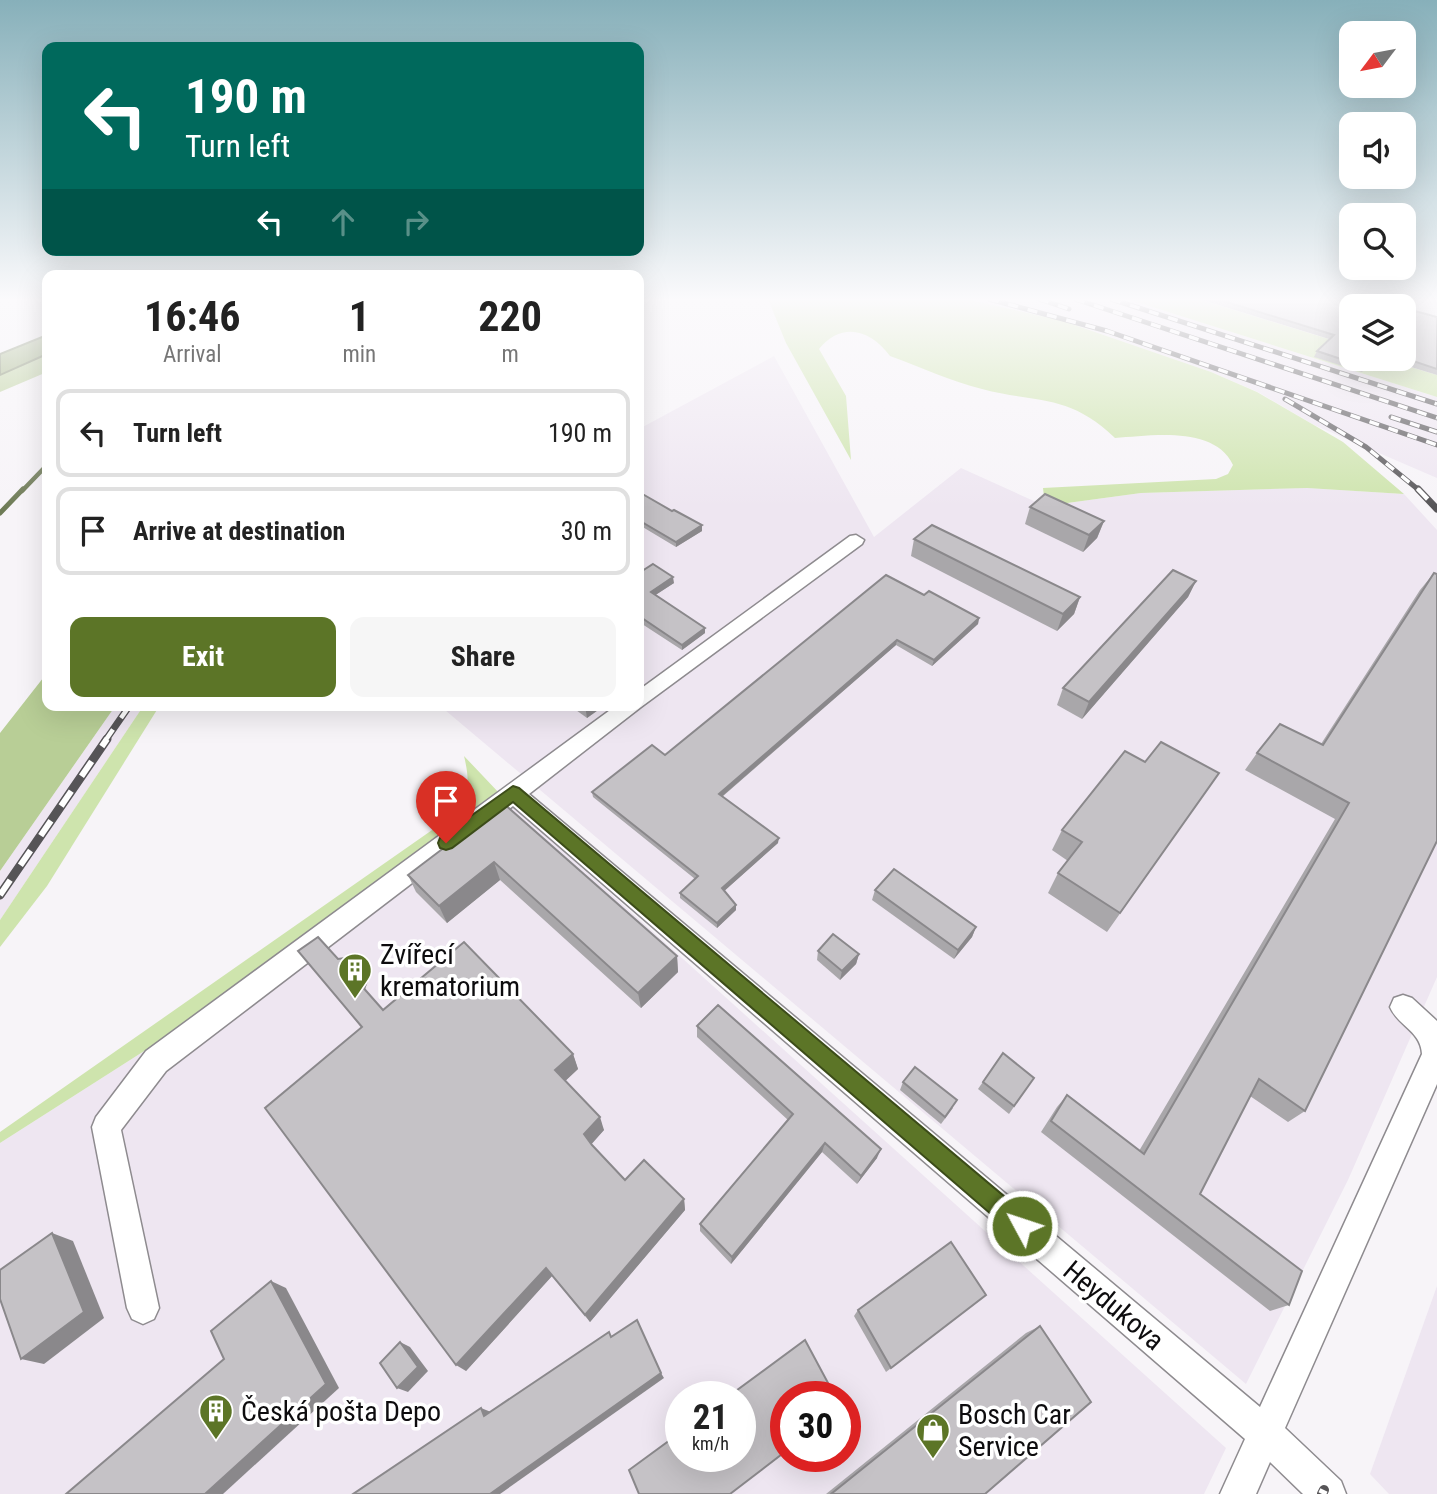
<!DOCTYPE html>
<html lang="en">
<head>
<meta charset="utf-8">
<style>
  body { margin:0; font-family:"Roboto Condensed",sans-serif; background:#f6f6f6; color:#222; height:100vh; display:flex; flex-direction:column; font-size:26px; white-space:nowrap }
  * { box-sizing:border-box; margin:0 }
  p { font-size:23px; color:#767676 }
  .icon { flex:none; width:38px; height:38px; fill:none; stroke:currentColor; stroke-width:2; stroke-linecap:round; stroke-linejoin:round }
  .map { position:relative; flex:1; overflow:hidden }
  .drawer { position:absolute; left:42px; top:270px; width:602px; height:441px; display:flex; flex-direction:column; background:#fff; border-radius:14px; box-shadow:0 7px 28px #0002 }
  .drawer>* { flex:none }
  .top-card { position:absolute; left:42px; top:42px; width:602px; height:214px; border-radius:14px; box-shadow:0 7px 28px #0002; background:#00695c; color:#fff; overflow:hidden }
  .needle { width:46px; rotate:238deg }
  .tools { position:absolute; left:1339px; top:21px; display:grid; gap:14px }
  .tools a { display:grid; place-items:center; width:77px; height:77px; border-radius:14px; background:#fff; box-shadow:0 7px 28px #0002; font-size:35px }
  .speed { position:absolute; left:665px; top:1381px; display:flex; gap:14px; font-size:35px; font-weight:700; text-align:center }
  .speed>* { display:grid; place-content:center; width:91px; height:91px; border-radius:50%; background:#fff; box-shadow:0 7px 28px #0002; line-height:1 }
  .speed small { font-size:18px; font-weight:400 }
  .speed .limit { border:10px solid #d22; background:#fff; color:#111 }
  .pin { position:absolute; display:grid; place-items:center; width:60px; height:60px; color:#fff; margin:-72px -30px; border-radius:50% 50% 50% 0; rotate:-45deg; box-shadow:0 0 7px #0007 }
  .pin .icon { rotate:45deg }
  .me { position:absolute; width:77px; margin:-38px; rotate:310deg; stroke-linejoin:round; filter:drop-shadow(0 0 5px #0008) }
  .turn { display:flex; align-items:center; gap:24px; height:147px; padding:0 28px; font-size:32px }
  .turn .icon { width:91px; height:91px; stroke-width:2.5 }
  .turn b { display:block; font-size:49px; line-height:60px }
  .lanes { display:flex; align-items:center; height:66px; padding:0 28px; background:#0003; justify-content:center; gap:35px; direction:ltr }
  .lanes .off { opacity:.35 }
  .eta { display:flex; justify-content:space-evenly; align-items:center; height:119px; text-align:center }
  .eta b { font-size:42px; font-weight:700; line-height:49px }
  .primary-button { display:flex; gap:14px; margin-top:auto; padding:14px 28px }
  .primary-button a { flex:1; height:80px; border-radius:14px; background:#5c7527; color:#fff; font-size:28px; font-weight:700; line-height:80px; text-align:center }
  .primary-button a+a { background:#f6f6f6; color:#222 }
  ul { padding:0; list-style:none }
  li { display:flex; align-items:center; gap:21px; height:88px; margin:0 14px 10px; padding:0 14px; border:4px solid #e0e0e0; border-radius:14px }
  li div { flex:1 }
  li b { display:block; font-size:26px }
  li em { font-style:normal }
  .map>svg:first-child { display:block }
  .built { fill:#eee6f1; fill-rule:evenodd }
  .green { fill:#cee4ad }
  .forest { fill:#b8ce96 }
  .water { fill:#97ab75; stroke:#6e7b56; stroke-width:2 }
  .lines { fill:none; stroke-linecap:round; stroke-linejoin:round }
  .stream-far1 { stroke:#6e7b56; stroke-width:4.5 }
  .stream { stroke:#6e7b56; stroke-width:5 }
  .street-casing { stroke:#8e8b8f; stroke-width:3 }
  .street { fill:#fff; fill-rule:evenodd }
  .rail-far3-casing { stroke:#565457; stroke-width:5 }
  .rail-far2-casing { stroke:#565457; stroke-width:7 }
  .rail-far1-casing { stroke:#565457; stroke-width:9 }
  .rail-casing { stroke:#565457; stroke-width:10 }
  .rail-far3 { stroke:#fff; stroke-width:3.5; stroke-dasharray:10; stroke-linecap:butt }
  .rail-far2 { stroke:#fff; stroke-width:4.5; stroke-dasharray:14; stroke-linecap:butt }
  .rail-far1 { stroke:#fff; stroke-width:6; stroke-dasharray:18; stroke-linecap:butt }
  .rail { stroke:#fff; stroke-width:8; stroke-dasharray:24; stroke-linecap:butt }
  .wall { fill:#a9a7aa }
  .shaded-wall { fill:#8a888b }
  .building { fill:#c5c2c6; stroke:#8a888b; stroke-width:2 }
  .route { fill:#5c7527; stroke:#3c4c19; stroke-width:2 }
  .labels { text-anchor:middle; stroke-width:7; stroke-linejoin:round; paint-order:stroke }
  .near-poi-label { font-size:28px; fill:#0d0c0e; stroke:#fff; text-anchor:start }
  .near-street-label { font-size:28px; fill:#0d0c0e; stroke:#fff }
</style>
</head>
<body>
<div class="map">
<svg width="1437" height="1494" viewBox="0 0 1437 1494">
  <rect width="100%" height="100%" fill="#f7f4f8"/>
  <g class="built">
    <path d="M966 299H1127L1437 397V478L1314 425 1258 392 1211 372 1063 321Z"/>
    <path d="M774 356 874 537 961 468 1045 506 1141 493 1307 488 1404 494 1437 530V977L1348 1180 1246 1384 439 705H639V429Z"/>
    <path d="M116 705H144L0 920V871Z"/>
    <path d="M501 795 1226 1448 1204 1494H0V1143L174 1032ZM681 1396H740V1456H681ZM786 1396H845V1456H786Z"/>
    <path d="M1437 1286V1494H1389L1370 1474Z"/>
  </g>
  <g class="green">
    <path d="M768 299H966L1063 321 1211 372 1257 392 1343 442 1404 494 1307 488 1141 493 1045 506 1043 488 1216 479 1228 474 1233 465C1214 425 1150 436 1115 438 1068 393 1038 404 982 389 950 381 921 367 890 356 871 330 842 321 819 349L846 396 851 460 786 343Z"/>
    <path d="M1127 299H1198L1351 346V359H1384L1437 375V397Z"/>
    <path d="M144 705H160L47 886 0 947V920Z"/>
    <path d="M464 756 501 795 174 1032 0 1143V1132L435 828C463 801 474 797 464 756Z"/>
  </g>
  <g class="forest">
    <path d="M47 354V372L0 392V375Z"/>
    <path d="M47 673V705H116L0 871V733Z"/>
  </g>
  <path class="water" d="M47 335V354L0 375V354Z"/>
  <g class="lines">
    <path class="stream-far1" d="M22 491 47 465"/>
    <path class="stream" d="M0 513 23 489"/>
    <g class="street-casing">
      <path id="street" d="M856 535 864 540 862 544 641 707 529 794 1260 1407 1422 1054C1421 1031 1398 1026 1390 1007L1394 998 1403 995 1412 998 1437 1021V1084L1285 1428 1341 1481 1346 1494H1303L1270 1462 1256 1494H1220L1245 1439 513 806 166 1071 121 1130 159 1308 154 1319 143 1324 132 1319 127 1308 92 1127 96 1117 146 1051 617 705H639V690L850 536Z"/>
    </g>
    <use href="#street" class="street"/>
    <g class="rail-far3-casing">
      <g id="rail-far3">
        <path d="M989 299 1107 331 1437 445"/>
        <path d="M1039 299 1069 309"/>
        <path d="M1075 299 1437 418"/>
        <path d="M1111 299 1437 404"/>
        <path d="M1285 399 1366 447 1420 491"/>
        <path d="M1391 417 1437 432"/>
      </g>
    </g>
    <g class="rail-far2-casing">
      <g id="rail-far2">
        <path d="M1418 489 1437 509"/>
        <path d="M105 741 130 705"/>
      </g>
    </g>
    <g class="rail-far1-casing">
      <path id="rail-far1" d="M0 895 107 739"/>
    </g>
    <g class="rail-casing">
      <path id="rail" d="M1322 1494 1324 1490"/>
    </g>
    <use href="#rail-far3" class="rail-far3"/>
    <use href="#rail-far2" class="rail-far2"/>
    <use href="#rail-far1" class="rail-far1"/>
    <use href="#rail" class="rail"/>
  </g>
  <g class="wall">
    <path d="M1199 299H1373V359L1362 372 1314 357 1317 351 1329 339Z"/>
    <path d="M1437 317V375L1385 359H1404Z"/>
    <path d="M639 492 672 511 702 525V531L676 547 641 526 639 527Z"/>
    <path d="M1030 507 1104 521 1097 538 1083 552 1025 524Z"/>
    <path d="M914 539 1080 597 1074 614 1057 631 911 556Z"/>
    <path d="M639 573 674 583 655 595 705 628V633L682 650 639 622Z"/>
    <path d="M1434 573 1305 1111 1288 1122 1250 1096 1200 1194 1289 1305 1270 1311 1041 1132 1057 1107 1067 1095 1139 1151 1335 819 1245 770 1257 753 1321 744 1420 590Z"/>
    <path d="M1196 581 1188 597 1082 719 1057 705 1063 688Z"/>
    <path d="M924 595 979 618 978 624 932 666 896 645 722 797 778 843 724 891 736 905V910L717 928 680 898V893L695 879 593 797 592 792 665 755Z"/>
    <path d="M569 705H605L587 718Z"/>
    <path d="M1145 762 1219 773 1107 932 1048 893 1058 873 1068 861 1052 850 1062 830Z"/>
    <path d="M503 803 677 956 678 972 641 1008 500 880 447 923 416 892 408 875Z"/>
    <path d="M875 890 976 927 972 937 954 959 872 900Z"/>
    <path d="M298 951 338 959 371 973 365 989 383 1010 573 1054 578 1069 565 1081 604 1130 591 1144 625 1180 684 1199 685 1210 590 1322 552 1276 466 1371 362 1028Z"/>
    <path d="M818 951 859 954 856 964 840 980 817 960Z"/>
    <path d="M697 1026 877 1158 857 1184 822 1152 731 1264 700 1231V1224L788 1120 697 1037Z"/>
    <path d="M1003 1053 1034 1078 1009 1114 978 1089Z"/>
    <path d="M903 1082 953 1108 941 1124 900 1090Z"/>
    <path d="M986 1295 886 1372 854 1316 858 1310Z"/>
    <path d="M1040 1326 985 1494H826L1026 1333Z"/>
  </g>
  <g class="shaded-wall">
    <path d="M1104 521 1097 538 1083 552 1089 535Z"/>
    <path d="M702 525V531L676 547V542Z"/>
    <path d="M673 577 674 583 651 598V592Z"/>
    <path d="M1196 581 1188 597 1082 719 1089 702Z"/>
    <path d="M1080 597 1074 614 1057 631 1063 614Z"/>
    <path d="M979 618 978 624 932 666 934 660Z"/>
    <path d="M705 628V633L682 650V645Z"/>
    <path d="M897 640 896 645 719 799V794Z"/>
    <path d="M585 705H605L587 718Z"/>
    <path d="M779 838 778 843 722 893V888Z"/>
    <path d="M494 862 500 880 447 923 439 906Z"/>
    <path d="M736 905V910L717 928V923Z"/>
    <path d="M976 927 972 937 954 959 958 950Z"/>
    <path d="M859 954 856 964 840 980 842 971Z"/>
    <path d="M360 956 371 973 364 992 352 975Z"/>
    <path d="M677 956 678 972 641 1008 638 993Z"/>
    <path d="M573 1054 578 1069 561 1085 555 1070Z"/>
    <path d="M600 1117 604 1130 589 1147 584 1134Z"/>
    <path d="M825 1143 822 1152 731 1264 732 1257Z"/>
    <path d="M881 1149 877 1158 857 1184 861 1176Z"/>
    <path d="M684 1199 685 1210 590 1322 585 1315Z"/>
    <path d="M52 1233 73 1241 104 1318 44 1364 21 1359Z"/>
    <path d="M546 1268 552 1276 466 1371 456 1365Z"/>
    <path d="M271 1281 286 1288 339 1388 223 1494H205Z"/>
    <path d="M400 1342 410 1347 428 1371 408 1392 397 1388Z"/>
    <path d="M661 1373 664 1378 500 1494H490Z"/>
    <path d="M481 1408 491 1412 484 1416Z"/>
  </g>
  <g class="building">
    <path d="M1217 299H1373L1399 306H1351V359H1371L1365 367 1317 351 1334 335Z"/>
    <path d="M1404 308 1437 317V369L1404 358Z"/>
    <path d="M639 492 672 511 674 510 702 525 676 542 640 521 639 522Z"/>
    <path d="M1045 494 1104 521 1089 535 1030 507Z"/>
    <path d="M932 525 1080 597 1063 614 914 539Z"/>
    <path d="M653 564 673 577 651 592 705 628 682 645 639 616V573Z"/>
    <path d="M1173 570 1196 581 1089 702 1063 688Z"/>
    <path d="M1434 573 1437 574V841L1305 1111 1259 1079 1200 1194 1302 1271 1289 1305 1051 1121 1067 1095 1144 1154 1349 803 1257 753 1280 724 1323 745Z"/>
    <path d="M886 575 924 595 929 591 979 618 934 660 897 640 719 794 779 838 722 888 736 905 717 923 680 893 698 876 592 792 652 745 665 755Z"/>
    <path d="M1161 742 1219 773 1120 913 1058 873 1082 842 1062 830 1125 751 1145 762Z"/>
    <path d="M503 803 677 956 638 993 494 862 439 906 408 875Z"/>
    <path d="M894 869 976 927 958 950 875 890Z"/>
    <path d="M833 934 859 954 842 971 818 951Z"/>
    <path d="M318 937 338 959 360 956 352 975 383 1010 464 942 573 1054 555 1070 600 1117 584 1134 592 1145 625 1180 644 1160 684 1199 585 1315 546 1268 456 1365 265 1108 362 1027 298 951Z"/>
    <path d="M718 1005 881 1149 861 1176 825 1143 732 1257 700 1224 793 1114 697 1026Z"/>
    <path d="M1003 1053 1034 1078 1014 1106 983 1082Z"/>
    <path d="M915 1067 957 1100 945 1117 903 1082Z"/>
    <path d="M52 1233 84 1312 21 1359 0 1299V1270Z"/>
    <path d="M951 1242 986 1295 891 1368 858 1310Z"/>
    <path d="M271 1281 326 1384 205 1494H66L224 1359 211 1331Z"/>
    <path d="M637 1320 661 1373 490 1494H353L481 1408 484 1416 609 1332 611 1337Z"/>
    <path d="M1040 1326 1091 1402 985 1494H831Z"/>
    <path d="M805 1340 835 1396H786V1451L730 1494H639L629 1470 681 1432V1456H740V1396H729Z"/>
    <path d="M400 1342 418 1367 397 1388 380 1363Z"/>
  </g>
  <linearGradient id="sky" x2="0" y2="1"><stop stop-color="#87b0ba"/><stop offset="0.59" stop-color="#fbfafc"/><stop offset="1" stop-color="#fbfafc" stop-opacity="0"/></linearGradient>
  <rect width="1437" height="508" fill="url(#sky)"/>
  <path class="route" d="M513 786 519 788 1030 1218 1034 1226 1030 1234 1022 1238 1014 1234 513 802 452 848 446 850 440 848 438 843 440 838Z"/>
  <defs>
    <g id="building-pin" transform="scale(1.75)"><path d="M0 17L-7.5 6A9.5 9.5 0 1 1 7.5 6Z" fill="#5c7527" stroke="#fff"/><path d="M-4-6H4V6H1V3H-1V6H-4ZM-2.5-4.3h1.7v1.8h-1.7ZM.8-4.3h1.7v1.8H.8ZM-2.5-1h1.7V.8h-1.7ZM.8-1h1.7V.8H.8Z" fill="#fff"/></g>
    <g id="shop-pin" transform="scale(1.75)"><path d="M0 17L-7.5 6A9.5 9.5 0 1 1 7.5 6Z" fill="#5c7527" stroke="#fff"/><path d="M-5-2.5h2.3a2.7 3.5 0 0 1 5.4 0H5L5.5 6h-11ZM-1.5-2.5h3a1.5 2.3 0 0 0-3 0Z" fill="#fff"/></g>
  </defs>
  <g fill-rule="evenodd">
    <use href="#building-pin" x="355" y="970"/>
    <use href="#building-pin" x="216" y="1411"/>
    <use href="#shop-pin" x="933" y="1430"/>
  </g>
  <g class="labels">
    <g class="near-poi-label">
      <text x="380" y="964">Zvířecí<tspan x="380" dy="32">krematorium</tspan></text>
      <text x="241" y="1421">Česká pošta Depo</text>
      <text x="958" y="1424">Bosch Car<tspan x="958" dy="32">Service</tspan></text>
    </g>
    <g class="near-street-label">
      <text transform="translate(1114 1305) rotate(40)" y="10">Heydukova</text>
    </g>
  </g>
</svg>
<div class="tools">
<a><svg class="needle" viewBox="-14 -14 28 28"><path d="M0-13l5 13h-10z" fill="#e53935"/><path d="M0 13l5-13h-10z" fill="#767676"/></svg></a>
<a><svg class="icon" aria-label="sound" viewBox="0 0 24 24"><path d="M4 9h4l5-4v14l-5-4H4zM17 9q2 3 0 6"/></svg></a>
<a><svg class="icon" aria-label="search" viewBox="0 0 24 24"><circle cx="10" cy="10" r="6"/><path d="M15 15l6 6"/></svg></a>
<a><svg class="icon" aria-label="layers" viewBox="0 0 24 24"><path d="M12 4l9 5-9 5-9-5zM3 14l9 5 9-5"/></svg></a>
</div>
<div class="speed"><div>21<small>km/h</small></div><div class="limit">30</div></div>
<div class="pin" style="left:446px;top:843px;background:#d93025"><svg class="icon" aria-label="arrive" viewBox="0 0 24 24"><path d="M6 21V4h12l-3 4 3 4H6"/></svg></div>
<svg class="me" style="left:1022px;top:1226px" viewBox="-20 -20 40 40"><circle r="17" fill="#5c7527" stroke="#fff" stroke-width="3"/><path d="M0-11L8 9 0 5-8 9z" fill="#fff"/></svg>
<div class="top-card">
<div class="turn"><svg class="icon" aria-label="left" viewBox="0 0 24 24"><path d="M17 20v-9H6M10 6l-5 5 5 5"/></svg><div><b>190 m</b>Turn left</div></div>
<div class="lanes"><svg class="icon" aria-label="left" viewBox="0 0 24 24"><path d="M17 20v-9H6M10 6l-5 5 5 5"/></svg><svg class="icon off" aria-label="ahead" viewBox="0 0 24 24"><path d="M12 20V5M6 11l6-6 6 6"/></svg><svg class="icon off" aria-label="right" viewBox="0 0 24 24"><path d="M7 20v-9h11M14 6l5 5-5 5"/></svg></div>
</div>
<section class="drawer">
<div class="eta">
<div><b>16:46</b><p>Arrival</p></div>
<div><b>1</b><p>min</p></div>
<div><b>220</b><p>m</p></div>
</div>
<ul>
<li><svg class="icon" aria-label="left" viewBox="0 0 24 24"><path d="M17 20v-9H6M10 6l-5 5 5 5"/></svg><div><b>Turn left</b></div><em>190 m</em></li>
<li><svg class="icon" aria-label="arrive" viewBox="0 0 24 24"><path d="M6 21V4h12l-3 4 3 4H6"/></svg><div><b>Arrive at destination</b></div><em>30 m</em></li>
</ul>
<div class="primary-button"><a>Exit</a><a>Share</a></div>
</section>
</div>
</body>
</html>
